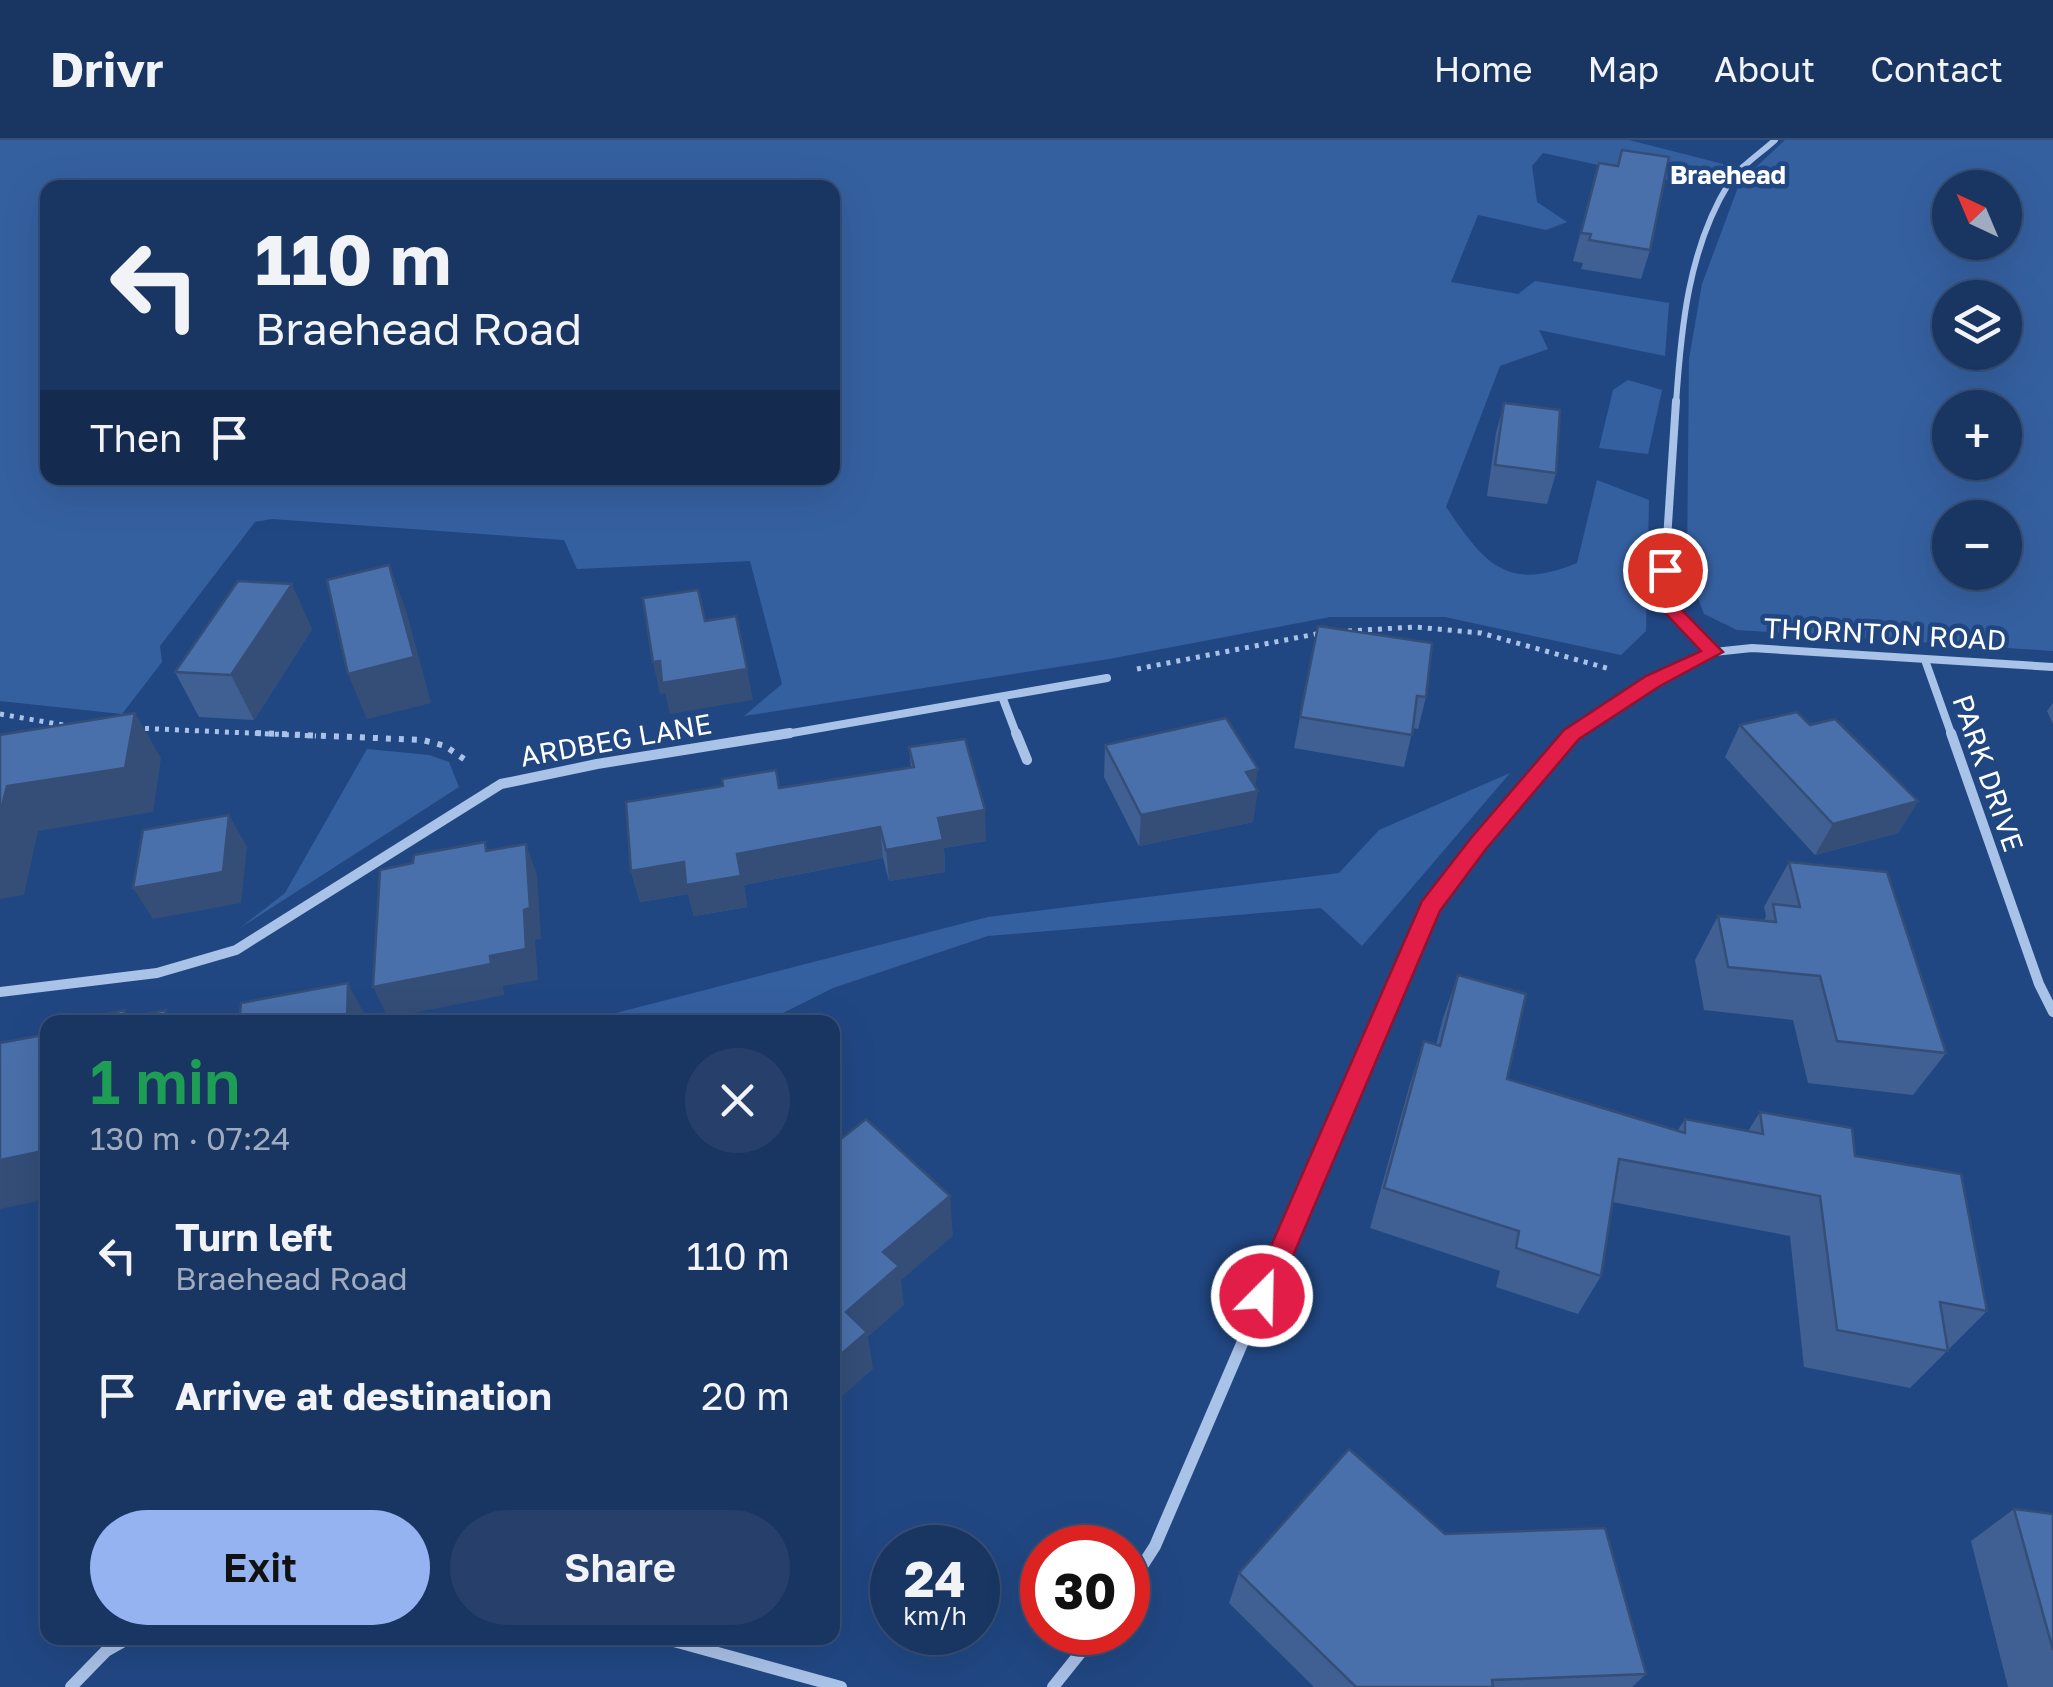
<!DOCTYPE html>
<html lang="en">
<head>
<meta charset="utf-8">
<style>
  body { margin:0; font-family:"Golos Text",sans-serif; background:#26406b; color:#f1f3f6; height:100vh; display:flex; flex-direction:column; font-size:38px; white-space:nowrap }
  * { box-sizing:border-box; margin:0 }
  p { font-size:32px; color:#9fabbe }
  .icon { flex:none; width:55px; height:55px; fill:none; stroke:currentColor; stroke-width:2; stroke-linecap:round; stroke-linejoin:round }
  .map { position:relative; flex:1; overflow:hidden }
  .drawer { position:absolute; left:40px; top:875px; width:800px; height:630px; display:flex; flex-direction:column; background:#193562; border-radius:20px; box-shadow:0 10px 40px #0002,0 0 0 2px #375077 }
  .drawer>* { flex:none }
  .hud { position:absolute; left:40px; top:40px; width:800px; height:305px; border-radius:20px; box-shadow:0 10px 40px #0002,0 0 0 2px #375077; background:#193562; color:#f1f3f6; overflow:hidden }
  .needle { width:65px; rotate:316deg }
  .tools { position:absolute; left:1932px; top:30px; display:grid; gap:20px }
  .tools a { display:grid; place-items:center; width:90px; height:90px; border-radius:50%; background:#193562; box-shadow:0 10px 40px #0002,0 0 0 2px #375077; font-size:50px }
  .speed { position:absolute; left:870px; top:1385px; display:flex; gap:20px; font-size:50px; font-weight:700; text-align:center }
  .speed>* { display:grid; place-content:center; width:130px; height:130px; border-radius:50%; background:#193562; box-shadow:0 10px 40px #0002,0 0 0 2px #375077; line-height:1 }
  .speed small { font-size:25px; font-weight:400 }
  .speed .limit { border:15px solid #d22; background:#fff; color:#111 }
  .pin { position:absolute; display:grid; place-items:center; width:85px; height:85px; color:#fff; margin:-42px; border:5px solid #fff; border-radius:50%; box-shadow:0 2px 10px #0007 }
  .me { position:absolute; width:110px; margin:-55px; rotate:23deg; stroke-linejoin:round; filter:drop-shadow(0 0 8px #0008) }
  .turn { display:flex; align-items:center; gap:35px; height:210px; padding:0 50px; font-size:45px }
  .turn .icon { width:130px; height:130px; stroke-width:2.5 }
  .turn b { display:block; font-size:70px; line-height:85px }
  .then { display:flex; align-items:center; height:95px; padding:0 50px; background:#0003; gap:20px; font-size:38px }
  .round { display:grid; place-items:center; flex:none; width:105px; height:105px; border-radius:52px; background:#26406b }
  .head { display:flex; align-items:center; justify-content:space-between; height:170px; padding:0 50px }
  h1 { font-size:60px; font-weight:600; line-height:75px; color:#1e9e55 }
  .button { display:flex; gap:20px; margin-top:auto; padding:20px 50px }
  .button a { flex:1; height:115px; border-radius:60px; background:#95b2f1; color:#111; font-size:40px; font-weight:600; line-height:115px; text-align:center }
  .button a+a { background:#26406b; color:#f1f3f6 }
  ul { padding:0; list-style:none }
  li { display:flex; align-items:center; gap:30px; height:140px; padding:0 50px }
  li div { flex:1 }
  li b { display:block; font-size:38px }
  li em { font-style:normal }
  header { display:flex; align-items:center; gap:60px; box-sizing:border-box; height:140px; padding:0 50px; background:#193562; border-bottom:2px solid #375077 }
  header strong { font-size:48px }
  nav { display:flex; gap:55px; margin-inline-start:auto; font-size:35px }
  .map>svg:first-child { display:block }
  .green { fill:#3560a0; fill-rule:evenodd }
  .lines { fill:none; stroke-linecap:round; stroke-linejoin:round }
  .path-far1 { stroke:#a9c2e8; stroke-width:5; stroke-dasharray:4 6; stroke-linecap:butt }
  .path { stroke:#a9c2e8; stroke-width:6; stroke-dasharray:5 8; stroke-linecap:butt }
  .street-far3 { stroke:#a9c2e8; stroke-width:6 }
  .street-far2 { stroke:#a9c2e8; stroke-width:8 }
  .street-far1 { stroke:#a9c2e8; stroke-width:10 }
  .street { stroke:#a9c2e8; stroke-width:12 }
  .wall { fill:#406093 }
  .shaded-wall { fill:#344e78 }
  .building { fill:#4a70ab; stroke:#344e78; stroke-width:2.5 }
  .route { fill:#e11d48; stroke:#92132f; stroke-width:2.5 }
  .labels { text-anchor:middle; stroke-width:9; stroke-linejoin:round; paint-order:stroke }
  .far-neighbourhood-label { font-size:25px; font-weight:bold; fill:#fff; stroke:#214783 }
  .street-label { font-size:28px; fill:#fff; stroke:#214783 }
</style>
</head>
<body>
<header>
<strong>Drivr</strong>
<nav><a>Home</a><a>Map</a><a>About</a><a>Contact</a></nav>
</header>
<div class="map">
<svg width="2053" height="1547" viewBox="0 0 2053 1547">
  <rect width="100%" height="100%" fill="#214783"/>
  <g class="green">
    <path d="M0 0H1629L1727 25 1709 49 1543 13 1532 26 1537 62 1567 82 1546 90 1478 75 1451 142 1518 154 1535 141 1669 163 1665 216 1539 190 1548 209 1500 226 1446 367C1484 422 1505 453 1577 423L1597 340 1649 360 1646 491 1621 515 1445 477H1330L1109 519 744 576 782 544 750 421 577 429 564 400 272 379 255 382 160 506 162 522 122 574 0 561ZM48 48H832V338H48Z"/>
    <path d="M1785 0H2053V511L1737 490 1704 474 1687 429 1689 219 1702 144 1740 42ZM1950 48H2005V102H1950ZM1950 158H2005V212H1950ZM1950 268H2005V322H1950ZM1950 378H2005V432H1950Z"/>
    <path d="M1628 240 1662 250 1648 314 1599 308 1613 250Z"/>
    <path d="M367 609 429 615 449 622 459 647 240 788 285 753Z"/>
    <path d="M1510 633 1362 806 1321 768 988 796 833 848 765 882H581L988 777 1339 733 1379 690Z"/>
  </g>
  <g class="lines">
    <g class="path-far1">
      <path d="M1348 491 1415 487 1481 493 1610 529"/>
      <path d="M1137 529 1321 493"/>
      <path d="M0 574 63 585"/>
      <path d="M135 588 316 596"/>
    </g>
    <path class="path" d="M256 593 423 600 445 606 467 621"/>
    <path class="street-far3" d="M1676 264C1681 189 1688 109 1729 43 1739 27 1761 13 1775 0"/>
    <g class="street-far2">
      <path d="M1676 261 1663 461 1714 512"/>
      <path d="M1925 520 1952 596"/>
      <path d="M1003 559 1017 596"/>
      <path d="M775 596 1107 538"/>
      <path d="M1572 596 1653 541 1714 512 1752 508 2053 527"/>
    </g>
    <g class="street-far1">
      <path d="M1016 593 1027 620"/>
      <path d="M1951 593 2039 844 2053 872"/>
      <path d="M0 852 157 833 236 810 501 644 597 624 790 593"/>
      <path d="M1323 1016 1430 767 1478 703 1575 593"/>
    </g>
    <g class="street">
      <path d="M1128 1448 1155 1406 1324 1013"/>
      <path d="M663 1498 841 1547"/>
      <path d="M71 1547 106 1511 129 1498"/>
      <path d="M1053 1547 1097 1492"/>
    </g>
  </g>
  <g class="wall">
    <path d="M1599 23 1650 110 1641 139 1581 129 1583 123 1573 121Z"/>
    <path d="M1504 263 1556 333 1547 364 1487 356 1496 293Z"/>
    <path d="M1318 486 1426 557 1418 589 1413 588 1404 627 1294 608Z"/>
    <path d="M312 489 254 580 199 577 175 532Z"/>
    <path d="M2053 563V584L2047 571Z"/>
    <path d="M1740 585H1810L1918 661 1898 693 1815 715 1725 617Z"/>
    <path d="M1105 605 1255 646 1253 682 1139 706 1104 637Z"/>
    <path d="M909 607 986 701 944 708 945 732 889 741 883 718 744 745 747 767 694 776 688 754 640 762 631 731 723 646 779 648 911 628Z"/>
    <path d="M1789 722 1946 913 1913 955 1808 943 1793 880 1704 870 1695 820 1718 776 1764 781 1766 776 1764 767Z"/>
    <path d="M1458 835 1507 939 1678 990 1685 979 1748 991 1760 972 1855 1016 1987 1171 1910 1248 1804 1227 1790 1096 1612 1062 1601 1136 1578 1174 1496 1147 1500 1131 1370 1088 1410 944 1424 901 1436 905 1443 878Z"/>
    <path d="M2014 1369 2053 1374V1547H2008L1971 1401Z"/>
    <path d="M1445 1394 1646 1534 1632 1547H1314L1229 1463 1239 1433Z"/>
  </g>
  <g class="shaded-wall">
    <path d="M389 425 406 470 431 563 367 579 348 534Z"/>
    <path d="M292 444 312 489 254 580 231 535Z"/>
    <path d="M660 521 747 529 753 560 670 574 665 553 660 554 653 522Z"/>
    <path d="M135 573 161 618 153 672 38 691 24 755 0 759V674L7 646Z"/>
    <path d="M1258 629 1254 652 1258 651 1253 682 1139 706 1141 675 1246 632Z"/>
    <path d="M1918 661 1898 693 1815 715 1833 684Z"/>
    <path d="M985 670 986 701 944 708 945 732 889 741 886 710 938 678Z"/>
    <path d="M229 675 247 707 241 763 153 779 133 748Z"/>
    <path d="M880 687 883 718 744 745 747 767 694 776 688 754 640 762 631 731 737 714Z"/>
    <path d="M526 704 537 735 541 799 535 800 538 840 503 846 504 855 388 878 373 847 490 816 524 770Z"/>
    <path d="M348 843 364 873V882H347Z"/>
    <path d="M166 870 174 882H164Z"/>
    <path d="M48 1010V1059L0 1069V1020Z"/>
    <path d="M950 1056 953 1096 901 1140 904 1165 868 1197 873 1229 832 1265V1222L846 1172 883 1112Z"/>
  </g>
  <g class="building">
    <path d="M1622 10 1669 17 1650 110 1589 100 1591 94 1581 93 1599 23 1618 26Z"/>
    <path d="M1504 263 1560 270 1556 333 1495 325Z"/>
    <path d="M389 425 414 517 348 534 327 440Z"/>
    <path d="M238 441 292 444 231 535 175 532Z"/>
    <path d="M698 450 705 481 736 476 747 529 662 543 660 521 653 522 643 458Z"/>
    <path d="M1318 486 1432 503 1426 557 1417 556 1412 595 1300 577Z"/>
    <path d="M1797 572 1810 585 1835 579 1918 661 1833 684 1740 585Z"/>
    <path d="M135 573 125 628 7 646 0 674V595Z"/>
    <path d="M1226 578 1258 629 1246 632 1258 651 1141 675 1105 605Z"/>
    <path d="M965 599 985 670 938 678 943 700 886 710 880 687 737 714 741 736 686 745 684 722 631 731 626 662 723 646 722 639 776 630 779 648 914 627 909 607Z"/>
    <path d="M229 675 223 732 133 748 143 690Z"/>
    <path d="M485 702 486 711 526 704 530 768 524 770 526 809 490 816 491 824 373 847 380 730 413 723 414 715Z"/>
    <path d="M1789 722 1887 732 1946 913 1837 901 1820 836 1728 827 1718 776 1776 782 1773 764 1800 767Z"/>
    <path d="M1458 835 1526 854 1507 939 1685 993V979L1763 994 1760 972 1852 988 1855 1016 1961 1034 1987 1171 1940 1162 1948 1211 1837 1190 1820 1056 1619 1019 1601 1136 1516 1108 1519 1091 1384 1048 1424 901 1440 906Z"/>
    <path d="M348 843 347 882H239L241 863Z"/>
    <path d="M125 870 124 878 166 870 164 882H65Z"/>
    <path d="M48 894V1010L0 1020V903Z"/>
    <path d="M866 979 950 1056 883 1112 899 1126 846 1172 867 1192 832 1222V1006Z"/>
    <path d="M1349 1309 1445 1394 1605 1388 1646 1534 1492 1540 1493 1547H1356L1239 1433Z"/>
    <path d="M2014 1369 2053 1374V1510Z"/>
  </g>
  <path class="route" d="M1665 425 1674 430 1672 460 1723 512 1660 546 1579 599 1486 709 1440 771 1272 1165 1262 1169 1253 1165 1249 1156 1422 761 1471 698 1564 590 1646 536 1701 511 1654 461 1656 430Z"/>
  <g class="labels">
    <g class="far-neighbourhood-label">
      <text x="1728" y="44">Braehead</text>
    </g>
    <g class="street-label">
      <text transform="translate(1885 494) rotate(3)" y="10">THORNTON ROAD</text>
      <text transform="translate(616 600) rotate(-10)" y="10">ARDBEG LANE</text>
      <text transform="translate(1988 633) rotate(71)" y="10">PARK DRIVE</text>
    </g>
  </g>
</svg>
<div class="tools">
<a><svg class="needle" viewBox="-14 -14 28 28"><path d="M0-13l5 13h-10z" fill="#e53935"/><path d="M0 13l5-13h-10z" fill="#9fabbe"/></svg></a>
<a><svg class="icon" aria-label="layers" viewBox="0 0 24 24"><path d="M12 4l9 5-9 5-9-5zM3 14l9 5 9-5"/></svg></a>
<a>+</a>
<a>−</a>
</div>
<div class="speed"><div>24<small>km/h</small></div><div class="limit">30</div></div>
<div class="pin" style="left:1665px;top:430px;background:#d93025"><svg class="icon" aria-label="arrive" viewBox="0 0 24 24"><path d="M6 21V4h12l-3 4 3 4H6"/></svg></div>
<svg class="me" style="left:1262px;top:1156px" viewBox="-20 -20 40 40"><circle r="17" fill="#e11d48" stroke="#fff" stroke-width="3"/><path d="M0-11L8 9 0 5-8 9z" fill="#fff"/></svg>
<div class="hud">
<div class="turn"><svg class="icon" aria-label="left" viewBox="0 0 24 24"><path d="M17 20v-9H6M10 6l-5 5 5 5"/></svg><div><b>110 m</b>Braehead Road</div></div>
<div class="then">Then<svg class="icon" aria-label="arrive" viewBox="0 0 24 24"><path d="M6 21V4h12l-3 4 3 4H6"/></svg></div>
</div>
<section class="drawer">
<div class="head"><div><h1>1 min</h1><p>130 m · 07:24</p></div><a class="round"><svg class="icon" aria-label="close" viewBox="0 0 24 24"><path d="M6 6l12 12M18 6L6 18"/></svg></a></div>
<ul>
<li><svg class="icon" aria-label="left" viewBox="0 0 24 24"><path d="M17 20v-9H6M10 6l-5 5 5 5"/></svg><div><b>Turn left</b><p>Braehead Road</p></div><em>110 m</em></li>
<li><svg class="icon" aria-label="arrive" viewBox="0 0 24 24"><path d="M6 21V4h12l-3 4 3 4H6"/></svg><div><b>Arrive at destination</b></div><em>20 m</em></li>
</ul>
<div class="button"><a>Exit</a><a>Share</a></div>
</section>
</div>
</body>
</html>
